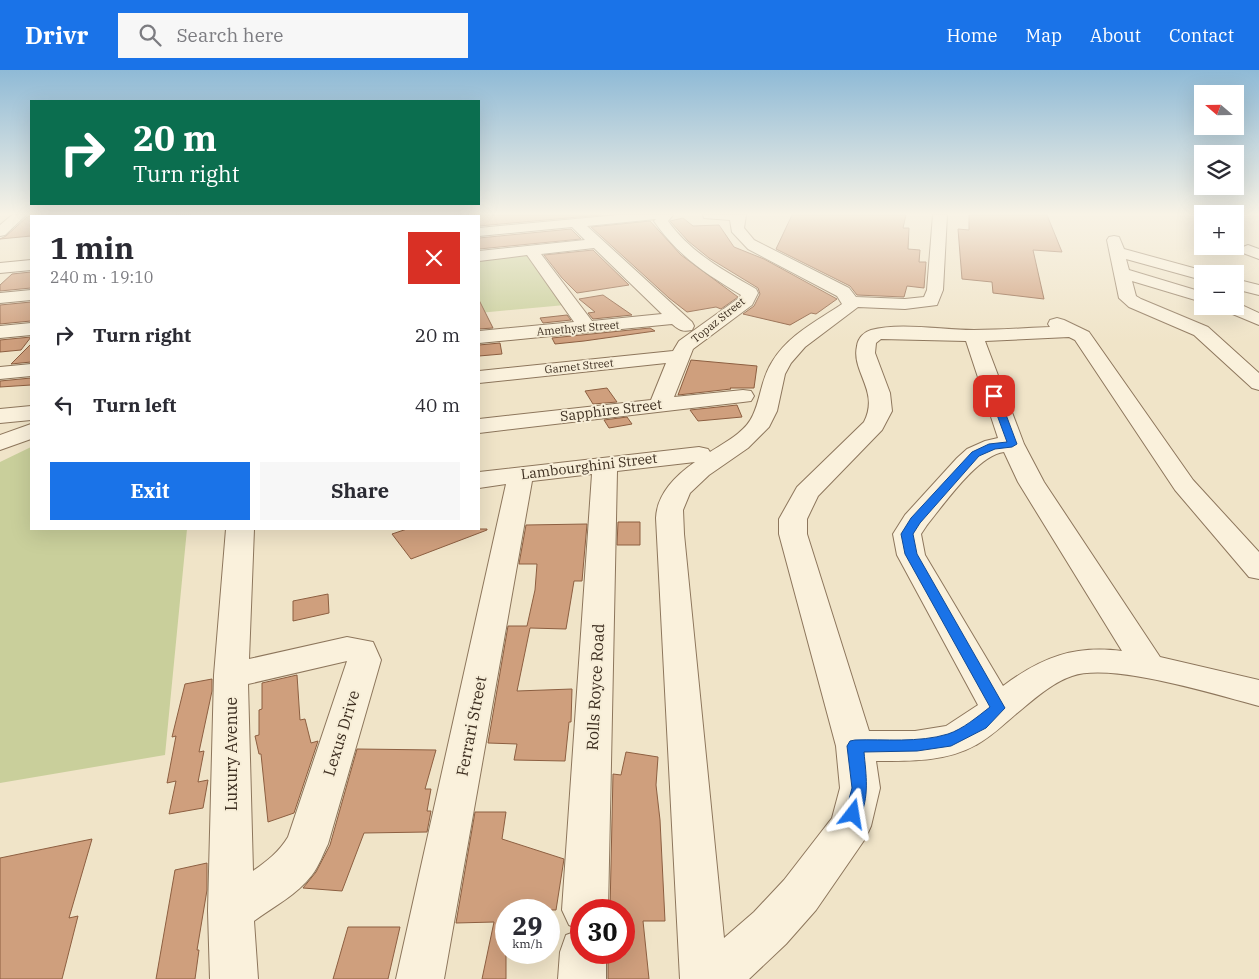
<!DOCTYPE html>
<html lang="en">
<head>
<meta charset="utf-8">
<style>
  body { margin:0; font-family:"IBM Plex Serif",serif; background:#f7f7f7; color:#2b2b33; height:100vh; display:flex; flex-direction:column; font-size:19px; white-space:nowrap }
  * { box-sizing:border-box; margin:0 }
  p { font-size:16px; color:#7c7c81 }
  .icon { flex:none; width:28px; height:28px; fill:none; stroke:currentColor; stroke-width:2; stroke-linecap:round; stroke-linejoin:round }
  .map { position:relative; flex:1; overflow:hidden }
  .details { position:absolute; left:30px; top:145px; width:450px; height:315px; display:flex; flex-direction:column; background:#fff; border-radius:0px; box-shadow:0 5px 20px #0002 }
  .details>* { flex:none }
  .top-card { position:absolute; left:30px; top:30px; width:450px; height:105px; border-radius:0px; box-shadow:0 5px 20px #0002; background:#0b6e4f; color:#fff; overflow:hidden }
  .needle { width:32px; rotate:290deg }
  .tools { position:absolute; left:1194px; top:15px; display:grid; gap:10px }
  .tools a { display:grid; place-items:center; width:50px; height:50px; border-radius:0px; background:#fff; box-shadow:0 5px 20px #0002; font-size:25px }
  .speed { position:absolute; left:495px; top:829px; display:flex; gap:10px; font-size:25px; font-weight:700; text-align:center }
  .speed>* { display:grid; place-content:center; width:65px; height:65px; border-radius:50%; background:#fff; box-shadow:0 5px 20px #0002; line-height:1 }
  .speed small { font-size:12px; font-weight:400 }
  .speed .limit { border:8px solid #d22; background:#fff; color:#111 }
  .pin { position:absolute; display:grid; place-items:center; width:42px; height:42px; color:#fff; margin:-21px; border-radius:10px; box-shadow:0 2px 8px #0006 }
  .me { position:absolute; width:55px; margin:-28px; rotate:14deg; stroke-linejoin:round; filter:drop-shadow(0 0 4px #0008) }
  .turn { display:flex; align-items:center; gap:18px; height:105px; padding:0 20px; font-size:22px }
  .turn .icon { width:65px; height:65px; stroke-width:2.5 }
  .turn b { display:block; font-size:35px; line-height:42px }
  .round { display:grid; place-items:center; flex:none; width:52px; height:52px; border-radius:0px; background:#f7f7f7 }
  .overview { display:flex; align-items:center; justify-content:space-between; height:85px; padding:0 20px }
  h1 { font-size:30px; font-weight:800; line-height:38px }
  .button { display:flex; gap:10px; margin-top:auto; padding:10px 20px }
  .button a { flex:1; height:58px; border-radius:0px; background:#1a73e8; color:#fff; font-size:20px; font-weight:800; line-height:58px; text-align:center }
  .button a+a { background:#f7f7f7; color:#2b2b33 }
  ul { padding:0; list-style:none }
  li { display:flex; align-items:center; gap:15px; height:70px; padding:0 20px }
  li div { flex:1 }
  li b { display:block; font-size:19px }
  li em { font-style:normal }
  header { display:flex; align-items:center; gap:30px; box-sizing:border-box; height:70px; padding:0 25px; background:#1a73e8; color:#fff }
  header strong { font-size:24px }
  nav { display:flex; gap:28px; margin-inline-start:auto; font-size:18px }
  .search { width:350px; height:45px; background:#f7f7f7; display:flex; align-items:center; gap:12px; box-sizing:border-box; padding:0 18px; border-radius:0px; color:#7c7c81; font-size:19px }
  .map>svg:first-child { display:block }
  .green { fill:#c9cf9b }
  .building { fill:#cf9f7d; stroke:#8d5f41 }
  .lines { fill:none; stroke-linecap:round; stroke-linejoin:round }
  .minor-casing { stroke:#8d765c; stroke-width:2 }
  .minor { fill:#faf1dc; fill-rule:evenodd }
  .route { fill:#1a73e8; stroke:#114b97 }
  .labels { text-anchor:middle; stroke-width:4; stroke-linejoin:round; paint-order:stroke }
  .far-street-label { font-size:11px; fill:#3d2e20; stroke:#f7eed8 }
  .street-label { font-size:14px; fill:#3d2e20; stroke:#f7eed8 }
  .near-street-label { font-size:16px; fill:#3d2e20; stroke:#f7eed8 }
</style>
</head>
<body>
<header>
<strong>Drivr</strong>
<div class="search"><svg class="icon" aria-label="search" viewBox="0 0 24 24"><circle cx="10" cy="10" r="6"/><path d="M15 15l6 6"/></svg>Search here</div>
<nav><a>Home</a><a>Map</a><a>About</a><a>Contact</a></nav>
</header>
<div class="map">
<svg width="1259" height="909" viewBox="0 0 1259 909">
  <rect width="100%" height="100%" fill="#f0e4c8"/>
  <g class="green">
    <path d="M526 182 565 235 479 243V187Z"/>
    <path d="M31 377V459H187L165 685 0 713V392Z"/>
  </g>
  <g class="building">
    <path d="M453 145H601L479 156V146H455Z"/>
    <path d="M792 145H906L903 158H909L908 179 920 180 919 192H926L924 218 907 216 904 227 857 225 850 216 776 179Z"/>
    <path d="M969 145H1047L1062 182 1033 180 1044 229 993 223 992 212 962 209 958 159 969 160Z"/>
    <path d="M31 146V166L0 169 6 166 27 147Z"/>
    <path d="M683 148 693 156 719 155 734 177 764 189 837 229 816 244 811 243 790 255 743 244 754 236 760 224 758 218 709 188 688 171 670 151Z"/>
    <path d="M650 151 681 185 738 227 721 239 716 237 687 242 669 228 591 157Z"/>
    <path d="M571 159 581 169 479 179V168Z"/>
    <path d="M593 180 629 215 577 223 562 208 544 185Z"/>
    <path d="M31 202V218L0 221V215L12 204Z"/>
    <path d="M603 225 632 245 593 249 588 243 595 242 579 229Z"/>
    <path d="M479 230 493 258 479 259Z"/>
    <path d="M31 232V251L0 254V235Z"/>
    <path d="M567 245 571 250 543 253 540 248Z"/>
    <path d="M650 258 655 261 584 271 555 274 552 268Z"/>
    <path d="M31 267 21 280 0 282V270Z"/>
    <path d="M500 273 502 284 479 286V275Z"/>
    <path d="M31 274V292L11 294Z"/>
    <path d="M691 290 757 296 754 318H730L731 319 678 325Z"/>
    <path d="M31 308V315L0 317V311Z"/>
    <path d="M607 318 617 332 593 334 585 321Z"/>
    <path d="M737 335 742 347 698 351 690 340Z"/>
    <path d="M627 347 632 354 609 358 604 350Z"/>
    <path d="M618 452H640V475H617Z"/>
    <path d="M587 454 582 511H574L566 559 530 558 517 621 572 619 571 652H569L565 691 514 690 517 674 488 673 508 556H527L535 520 537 494H519L526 455Z"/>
    <path d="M407 459H487V460L411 489 392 464Z"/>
    <path d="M328 524 329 543 293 551V531Z"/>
    <path d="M297 605 300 650 305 649 311 673 318 671 294 743 268 752 261 684H259L255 666 259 665V640L262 639V613Z"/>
    <path d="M212 609V621L199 682 204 681 198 712 208 710 203 738 169 744 176 711 167 713 176 666 172 667 185 614Z"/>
    <path d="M357 679 436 680 425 719H431L427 741H431L427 762 364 763 342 821 303 818 316 802 330 775Z"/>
    <path d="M626 682 658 687 656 715 660 750 665 851H643L649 909H608V882H624V840H610L613 704 621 705Z"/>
    <path d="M475 742H506L502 769 564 789 556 840H506V909H482L494 852 456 853Z"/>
    <path d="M92 769 69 848 78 846 62 909H0V788Z"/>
    <path d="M207 793V820L197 880H199L195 909H156L175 800Z"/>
    <path d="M348 857H400L388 909H333Z"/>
  </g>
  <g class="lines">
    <g class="minor-casing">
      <g id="minor">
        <path d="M12 145H26L5 165 0 166V155Z"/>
        <path d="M177 145H190L191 146H177Z"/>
        <path d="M618 145H673L668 151C691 183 723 200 756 219L758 223 752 235 693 279 674 327 743 320 751 321 754 326 751 331 743 332 479 363V349L651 330 666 293 479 313V301L673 281 679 271 739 228 741 225C705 203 678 186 654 151L656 149 587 156 692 252 694 256 692 260C682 262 679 260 672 254L479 273V261L574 252 527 185 479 191V181L585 170 572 157 479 166V158ZM594 178 662 244 592 251 541 184Z"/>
        <path d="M703 145H746L744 158 754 170 849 218 856 227 905 229 924 227 927 220 933 145H947L943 220 937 235 905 239 858 237 805 277 791 293 785 304 777 341 769 357 748 378 709 405 690 423 683 440 684 464 724 868 754 842 784 810 832 748 840 718 836 676 779 464V449L797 417 864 352C880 321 851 302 857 276 858 268 864 262 871 260 899 252 943 260 974 260 999 260 1024 258 1050 257L1048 254 1050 250 1057 248 1064 250 1089 262 1193 410 1259 482V509L1249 507 1175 420 1075 270 1069 267 985 271 1024 374 1044 412 1160 587 1259 610V636C1216 625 1113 592 1072 606 1051 613 1032 631 1016 644 1003 655 991 667 976 675 946 692 910 691 876 691L880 718 871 756 865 769 816 840 786 874 749 909H680L656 448C657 424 676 405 695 392L617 401 608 840H581V882H606V909H558L560 882 566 865 580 860 569 855 562 840 592 404 532 411 444 909H396L506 414 479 418V402L699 377 708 379 710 382C724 373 746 362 753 345 761 328 761 309 772 292 788 265 817 251 842 234L837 226 748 179 732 162 730 150 704 148ZM881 269 966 271 998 368 985 371 967 379 957 388 905 445 893 464 897 485 978 635 946 656 915 661H869L807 464V449L818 426 882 360 892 341 890 323 875 283 876 273ZM1004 382 1018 412 1122 581C1074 575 1042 587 1003 616L925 485 921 464 927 455C944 434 978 385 1004 382Z"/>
        <path d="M1114 166 1119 167 1124 179 1208 202 1209 204H1202V210L1126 189 1129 200 1202 222V232L1132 211 1136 226 1141 229 1208 257 1259 303V320L1252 318 1194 265 1129 237 1119 228 1107 170 1109 167Z"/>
        <path d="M1248 175 1259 179V189L1243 183 1240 180 1243 177Z"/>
        <path d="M31 190V200L0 203V193Z"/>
        <path d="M1235 209 1259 215V225L1235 219Z"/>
        <path d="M31 220V230L0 233V223Z"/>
        <path d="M1235 232 1259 243V255L1223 240 1220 236H1235Z"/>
        <path d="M31 253V265L0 268V256Z"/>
        <path d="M31 294V306L0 309V297Z"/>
        <path d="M31 336V350L0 353V339Z"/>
        <path d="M31 354V369L0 380V365Z"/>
        <path d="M226 459H254L249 589 347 567 373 572 381 590 328 774C323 784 319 796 312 805 298 824 273 837 254 851L258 909H210L208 841 214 605ZM347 591 288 767C279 782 267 791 253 801L248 614Z"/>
      </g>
    </g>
    <use href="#minor" class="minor"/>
  </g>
  <linearGradient id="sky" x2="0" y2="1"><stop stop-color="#8fbad6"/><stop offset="0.53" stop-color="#f8f3e6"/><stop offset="1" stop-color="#f8f3e6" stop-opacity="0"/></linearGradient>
  <rect width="1259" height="272" fill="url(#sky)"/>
  <path class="route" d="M994 323 999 326 1017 374 1012 377 995 379 979 386 920 453 913 464 917 484 1005 638 986 658 951 676 917 681 864 682C866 705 870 727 859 749L853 751 847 749 845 744 852 718 847 676 850 671 855 670C884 669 919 673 948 664 963 659 977 647 990 637L905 484 901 464 911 448 972 382 989 374 1007 372 990 326Z"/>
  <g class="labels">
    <g class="far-street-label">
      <text transform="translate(718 250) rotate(-39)" y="4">Topaz Street</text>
      <text transform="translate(578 258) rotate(-5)" y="4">Amethyst Street</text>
      <text transform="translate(579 296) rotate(-6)" y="4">Garnet Street</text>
    </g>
    <g class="street-label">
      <text transform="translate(611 340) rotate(-7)" y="5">Sapphire Street</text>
      <text transform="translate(589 396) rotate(-7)" y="5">Lambourghini Street</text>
    </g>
    <g class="near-street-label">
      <text transform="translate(595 617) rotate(-87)" y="6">Rolls Royce Road</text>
      <text transform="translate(471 656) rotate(-79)" y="6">Ferrari Street</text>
      <text transform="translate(341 663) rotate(-73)" y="6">Lexus Drive</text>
      <text transform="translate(231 684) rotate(-90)" y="6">Luxury Avenue</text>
    </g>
  </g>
</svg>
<div class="tools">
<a><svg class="needle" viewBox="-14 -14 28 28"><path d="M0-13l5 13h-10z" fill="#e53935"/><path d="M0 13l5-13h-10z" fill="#7c7c81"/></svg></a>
<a><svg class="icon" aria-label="layers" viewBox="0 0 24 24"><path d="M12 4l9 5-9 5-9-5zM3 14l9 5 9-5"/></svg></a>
<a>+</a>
<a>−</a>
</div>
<div class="speed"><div>29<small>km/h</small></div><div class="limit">30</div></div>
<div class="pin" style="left:994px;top:326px;background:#d93025"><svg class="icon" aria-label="arrive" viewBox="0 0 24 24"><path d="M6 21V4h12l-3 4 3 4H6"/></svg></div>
<svg class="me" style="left:853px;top:744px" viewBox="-20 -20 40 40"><path d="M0-17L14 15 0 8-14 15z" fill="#1a73e8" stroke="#fff" stroke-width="4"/></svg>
<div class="top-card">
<div class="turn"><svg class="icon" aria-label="right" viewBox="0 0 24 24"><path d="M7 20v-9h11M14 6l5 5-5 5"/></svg><div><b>20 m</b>Turn right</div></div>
</div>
<section class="details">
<div class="overview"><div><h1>1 min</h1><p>240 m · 19:10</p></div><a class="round" style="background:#d93025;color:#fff"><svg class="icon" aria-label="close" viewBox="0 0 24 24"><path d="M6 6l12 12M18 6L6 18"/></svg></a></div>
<ul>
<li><svg class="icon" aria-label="right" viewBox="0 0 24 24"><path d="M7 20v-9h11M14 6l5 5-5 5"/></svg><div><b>Turn right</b></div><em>20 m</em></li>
<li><svg class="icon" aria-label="left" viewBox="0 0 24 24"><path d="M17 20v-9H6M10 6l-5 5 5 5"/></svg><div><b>Turn left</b></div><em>40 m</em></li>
</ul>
<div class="button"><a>Exit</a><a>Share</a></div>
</section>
</div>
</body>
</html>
